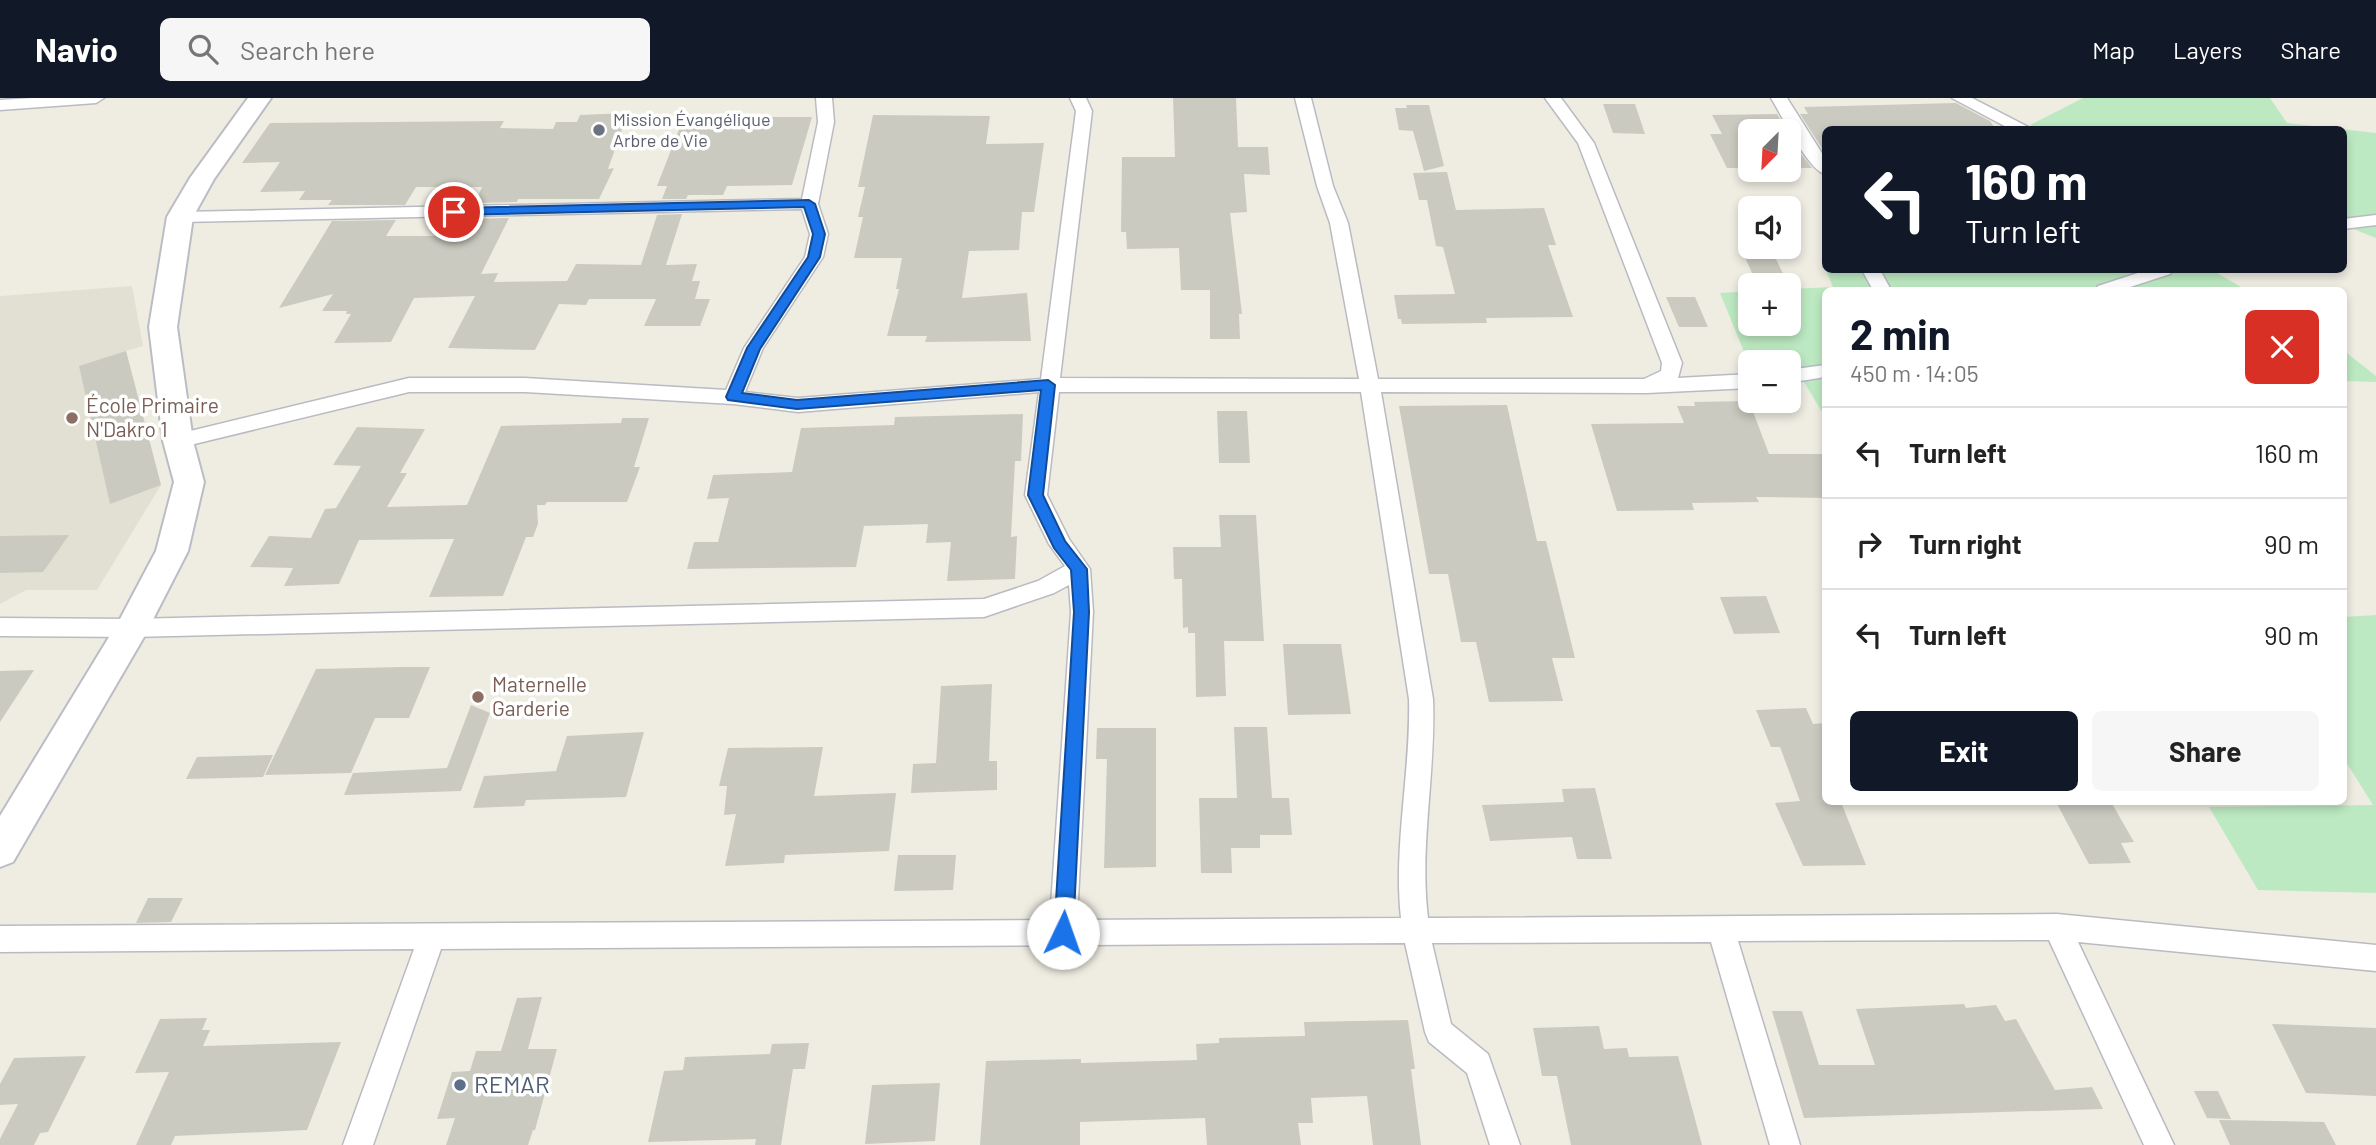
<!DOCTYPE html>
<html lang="en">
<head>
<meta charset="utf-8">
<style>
  body { margin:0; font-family:Barlow,sans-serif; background:#f6f6f6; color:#222; height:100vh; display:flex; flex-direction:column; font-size:26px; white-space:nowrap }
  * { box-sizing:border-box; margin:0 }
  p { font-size:23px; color:#767676 }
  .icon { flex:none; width:38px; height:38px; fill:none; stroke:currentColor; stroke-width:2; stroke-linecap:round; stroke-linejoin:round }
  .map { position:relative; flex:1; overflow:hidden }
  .details { position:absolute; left:1822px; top:189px; width:525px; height:518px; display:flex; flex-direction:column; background:#fff; border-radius:10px; box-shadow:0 4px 10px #0003 }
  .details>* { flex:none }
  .banner { position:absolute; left:1822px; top:28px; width:525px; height:147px; border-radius:10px; box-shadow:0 4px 10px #0003; background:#111827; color:#fff; overflow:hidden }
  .needle { width:46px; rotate:204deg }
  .fabs { position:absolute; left:1738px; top:21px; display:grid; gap:14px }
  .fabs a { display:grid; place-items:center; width:63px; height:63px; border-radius:10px; background:#fff; box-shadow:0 4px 10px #0003; font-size:35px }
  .pin { position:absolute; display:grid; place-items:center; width:60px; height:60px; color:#fff; margin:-30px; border:4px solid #fff; border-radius:50%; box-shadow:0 2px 7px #0007 }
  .me { position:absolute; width:77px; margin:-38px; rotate:3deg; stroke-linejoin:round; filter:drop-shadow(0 0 5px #0008) }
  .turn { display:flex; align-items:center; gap:24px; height:147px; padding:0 28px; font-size:32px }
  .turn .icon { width:91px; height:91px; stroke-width:2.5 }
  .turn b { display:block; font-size:49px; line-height:60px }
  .round { display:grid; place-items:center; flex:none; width:74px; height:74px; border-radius:10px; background:#f6f6f6 }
  .headline { display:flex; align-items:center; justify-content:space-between; height:119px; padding:0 28px }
  h1 { font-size:42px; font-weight:700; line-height:52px; color:#111827 }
  .action { display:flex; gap:14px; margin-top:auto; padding:14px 28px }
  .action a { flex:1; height:80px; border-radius:10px; background:#111827; color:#fff; font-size:28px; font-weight:700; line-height:80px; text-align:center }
  .action a+a { background:#f6f6f6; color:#222 }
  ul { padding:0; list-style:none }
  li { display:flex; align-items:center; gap:21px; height:91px; padding:0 28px; border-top:2px solid #e0e0e0 }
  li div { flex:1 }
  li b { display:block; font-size:26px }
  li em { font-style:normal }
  header { display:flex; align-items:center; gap:42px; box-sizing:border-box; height:98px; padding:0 35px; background:#111827; color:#fff }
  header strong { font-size:33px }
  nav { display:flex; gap:38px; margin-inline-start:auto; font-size:24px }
  .search { width:490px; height:63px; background:#f6f6f6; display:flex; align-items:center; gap:18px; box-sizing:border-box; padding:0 24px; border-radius:10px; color:#767676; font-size:26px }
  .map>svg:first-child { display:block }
  .education { fill:#e1e0d2 }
  .green { fill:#bce9c1 }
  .building { fill:#cbcac1 }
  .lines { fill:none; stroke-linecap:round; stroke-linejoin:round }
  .street-casing { stroke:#babbc2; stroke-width:3 }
  .secondary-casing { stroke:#babdc5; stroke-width:4 }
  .street { fill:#fff; fill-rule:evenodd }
  .secondary { fill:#fff; fill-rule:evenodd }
  .route { fill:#1a73e8; stroke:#114b97; stroke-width:2 }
  .worship-dot { fill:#6b7280; stroke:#fff; stroke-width:2.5 }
  .education-dot { fill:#8d6e63; stroke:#fff; stroke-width:2.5 }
  .service-dot { fill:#5c6f8a; stroke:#fff; stroke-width:2.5 }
  .labels { text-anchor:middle; stroke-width:7; stroke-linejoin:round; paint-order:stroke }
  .far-worship-label { font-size:18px; fill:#5b616d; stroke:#fff; text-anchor:start }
  .education-label { font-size:21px; fill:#785e54; stroke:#fff; text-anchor:start }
  .near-service-label { font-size:24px; fill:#4e5e75; stroke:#fff; text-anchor:start }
</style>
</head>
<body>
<header>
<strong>Navio</strong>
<div class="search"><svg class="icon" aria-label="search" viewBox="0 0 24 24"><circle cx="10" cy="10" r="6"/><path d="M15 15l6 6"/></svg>Search here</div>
<nav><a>Map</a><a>Layers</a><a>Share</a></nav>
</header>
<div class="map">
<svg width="2376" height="1047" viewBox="0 0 2376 1047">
  <rect width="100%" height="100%" fill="#efede2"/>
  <path class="education" d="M132 188 143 248 126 253 161 387 97 492H26L0 506V198Z"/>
  <g class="green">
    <path d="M2083 0H2270L2287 25 2376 35V140L2343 127V32H2041L2030 27Z"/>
    <path d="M1826 172H2212L2246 192H1825V319L1789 259 1747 261 1720 195 1750 193V226H1788L1789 191 1833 189Z"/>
    <path d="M2343 252 2376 278V284L2343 283Z"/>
    <path d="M2376 517V795L2258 792 2209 709 2373 707 2343 659V519Z"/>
  </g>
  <g class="building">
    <path d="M1173 0H1236L1238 49H1268L1270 77 1244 76 1247 114 1230 115 1242 216H1239L1240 241H1210V192H1181L1179 150 1127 151 1126 134H1121L1122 59H1175Z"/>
    <path d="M1956 5 1990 23 1996 32H1825V55L1800 16H1808L1804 9Z"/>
    <path d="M1603 6H1635L1645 36 1613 35Z"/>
    <path d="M1406 7H1429L1444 68 1424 73 1413 33 1399 32 1395 10H1407Z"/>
    <path d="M628 15 608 71 614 70 599 101H518L517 104 475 105 482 89H416L405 107H328L332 102H299L305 93 260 94 280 64 242 65 270 25 504 23 500 30 553 31 556 24H577L580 17Z"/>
    <path d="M1777 16 1787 33H1750V70H1727L1710 36H1722L1712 17Z"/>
    <path d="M873 17 990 18 986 46 1044 45 1034 114H1022L1019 152 969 153 962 200 1027 195 1031 243 925 244 927 238H887L899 191H896L902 160H854L863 119H858L865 89H858Z"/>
    <path d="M772 19H812L792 87 727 88 723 97H688L686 101H662L667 88H657L682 24 772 21Z"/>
    <path d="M1788 36 1801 56 1812 70H1788Z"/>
    <path d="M1447 74 1456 112 1544 110 1556 147H1548L1573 219 1486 220 1487 225 1402 226 1401 221H1398L1394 197 1455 196 1443 149 1436 148 1427 102H1419L1413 75Z"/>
    <path d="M682 116 666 167 697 166 692 183H700L695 201H710L700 228H644L656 201H589L586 207 559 206 535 252 448 250 475 198 414 200 391 244 334 245 351 216H346L347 213H322L333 196 279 210 332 123 396 122 386 138H454L456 133H462L468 121 509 120 481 176 498 175 494 184 567 183 576 166 641 167 657 117Z"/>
    <path d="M1744 157H1774L1787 184H1756Z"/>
    <path d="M1666 199H1695L1708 229H1679Z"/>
    <path d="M126 253 161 387 110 406 79 268Z"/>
    <path d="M1749 303 1769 356H1825V400L1756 399 1759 404 1692 405 1694 412 1617 413 1591 326 1684 325 1677 308H1695L1694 304Z"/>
    <path d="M1507 307 1537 443H1546L1575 560H1552L1563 603 1489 604 1476 544H1461L1448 476H1429L1399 308Z"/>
    <path d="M1217 313H1247L1250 365H1219Z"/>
    <path d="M1023 316 1021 363H1015L1011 439 1017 438 1015 481 947 483 951 444 926 445 928 426 864 428 856 469 687 471 694 444H718L729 400 707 401 713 377 792 374 801 330 894 327 895 319Z"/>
    <path d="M622 320H649L634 369H640L627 404H547L545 407H537L538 426 533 439H526L503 498 429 499 454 441 359 442 339 486 284 488 293 470 250 469 269 438 311 440 325 411 336 410 361 368 333 367 357 329 425 331 400 375H407L387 409 467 407 501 328 621 325Z"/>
    <path d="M1219 417H1256L1264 543H1224L1226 598 1196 599 1195 535H1188V529L1183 530 1182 481H1174L1173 449H1221Z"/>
    <path d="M69 437 43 474 0 475V438Z"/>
    <path d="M1766 498 1780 535 1734 536 1720 499Z"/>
    <path d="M1283 546H1341L1351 616 1288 617Z"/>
    <path d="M402 569H430L409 620H375L351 675 265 677 316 571Z"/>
    <path d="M34 572 0 624V573Z"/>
    <path d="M992 586 989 663H997V692L911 695 913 666 936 665 941 588Z"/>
    <path d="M471 607 490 615 461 693 344 697 353 675 447 670Z"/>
    <path d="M1806 610 1813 626 1825 625V704H1841L1866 767 1803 768 1775 705 1800 703 1780 649H1771L1756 612Z"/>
    <path d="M1234 629H1267L1272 700H1289L1292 737H1260V750H1231L1232 775H1201L1199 700H1237Z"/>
    <path d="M1097 630H1156V769L1104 770 1107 661H1096Z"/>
    <path d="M644 634 626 699 526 702 524 708 473 710 484 678 556 673 567 638Z"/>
    <path d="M823 649 814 698 896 695 889 753 785 757 784 765 725 768 736 716 724 717 727 688H719L728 650Z"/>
    <path d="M273 657 263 679 186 681 197 659Z"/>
    <path d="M1595 690 1612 761H1577L1572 739 1490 743 1482 707 1564 704 1562 691Z"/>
    <path d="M2056 704H2111L2134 744 2121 745 2131 765 2089 766Z"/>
    <path d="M898 757H956L953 792 894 793Z"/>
    <path d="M148 800H183L171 824 136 825Z"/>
    <path d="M542 899 528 951H557L535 1032H533L528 1047H446L455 1020 437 1021 452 974 470 973 476 953H501L517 900Z"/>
    <path d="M1964 906 1966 910 1996 907 2005 923 2016 921 2055 992 2092 989 2103 1011 1804 1020 1772 913H1802L1819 967H1875L1856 911Z"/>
    <path d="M207 920 202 932H210L203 948 341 944 307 1032 175 1038 171 1047H136L169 974 135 975 160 921Z"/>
    <path d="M1408 922 1415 971H1411L1421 1047H1373L1367 998 1311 1000 1313 1025H1298L1301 1047H1207L1205 1020 1080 1024V1047H980L986 963 1081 961V965L1197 962 1196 946 1219 945V940L1305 938 1304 924Z"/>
    <path d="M2272 926 2376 930V998L2306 995Z"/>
    <path d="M1599 928 1604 951 1627 950 1629 959 1678 958 1702 1047H1571L1557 978H1542L1533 930Z"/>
    <path d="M809 945 805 971H793L781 1047H755L756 1041 648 1044 664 973 683 972 685 959 770 956 772 946Z"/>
    <path d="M86 958 48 1034 40 1035 34 1047H0V1041L18 1006 0 1007V986L14 960Z"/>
    <path d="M940 985 935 1043 865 1046 872 987Z"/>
    <path d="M2194 993H2218L2231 1021 2207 1020Z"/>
    <path d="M2219 1022 2324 1024 2336 1047H2230Z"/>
  </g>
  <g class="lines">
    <g class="street-casing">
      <g id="street">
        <path d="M32 0H104L96 5 0 12V2Z"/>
        <path d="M816 0H832L834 24 818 106 828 136 823 159 763 250 745 294 798 300 1041 281 1076 13 1070 0H1086L1092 13 1060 280 1359 281 1330 125 1317 88 1295 0H1311L1333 88 1348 125 1378 281H1644L1661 273 1662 265 1578 45 1545 0H1561L1594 45 1682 265 1678 280 1750 276V290L1647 295 1381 294 1433 601C1436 674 1419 748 1428 820L2057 816 2376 847V873L2078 844 2174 1047H2144L2049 842 1738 843 1800 1047H1770L1711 844 1432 845 1451 926 1488 956 1520 1047H1490L1467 975 1429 944 1425 934 1405 845 441 851 373 1047H343L414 851 0 854V828L1050 822 1071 514 1069 487 1054 495 984 519 132 539 0 538V520L132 521 984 501 1038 483 1065 468 1049 446 1025 397 1039 294 798 314 733 306 525 294H409L178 350 171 348 168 343 171 338 178 336 409 280H525L726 292 744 250 805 159 810 136 802 111 180 124 171 119 180 114 802 101 818 24ZM1059 294H1361L1409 601C1411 674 1393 748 1401 820L1077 822 1093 514 1090 471 1069 441 1047 397Z"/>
        <path d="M1771 0H1787L1825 60V76C1808 72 1781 16 1771 0Z"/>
        <path d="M1952 0H1972L2034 32H2012Z"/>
        <path d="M2376 117V127L2343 131V121Z"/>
        <path d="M1862 172H1880L1891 192H1873Z"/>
        <path d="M2147 172H2173L2170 176 2121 192H2095L2098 188Z"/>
        <path d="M1825 267V279L1788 285V272Z"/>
      </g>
    </g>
    <g class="secondary-casing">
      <path id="secondary" d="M248 0H271L214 81 193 119 177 229 193 343 204 384 188 453 144 539 13 764 0 769V718L120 521 156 453 174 384 163 343 149 229 167 119 190 80Z"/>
    </g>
    <use href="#street" class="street"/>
    <use href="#secondary" class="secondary"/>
  </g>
  <path class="route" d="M809 102 815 106 825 136 820 159 760 251 742 295 797 302 1048 282 1055 287 1043 397 1065 443 1087 471 1089 514 1073 835 1070 841 1063 844 1057 841 1054 835 1074 514 1071 472 1054 450 1028 397 1041 292 797 311 728 302 726 299 747 250 808 159 813 136 804 109 454 117 448 114 454 110Z"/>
  <circle class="worship-dot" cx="599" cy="32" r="7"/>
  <g class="education-dot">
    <circle cx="72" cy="320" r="7"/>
    <circle cx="478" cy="599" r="7"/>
  </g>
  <circle class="service-dot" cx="460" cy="987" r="7"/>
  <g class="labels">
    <g class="far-worship-label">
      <text x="613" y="28">Mission Évangélique<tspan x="613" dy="21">Arbre de Vie</tspan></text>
    </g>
    <g class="education-label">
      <text x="86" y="315">École Primaire<tspan x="86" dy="24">N'Dakro 1</tspan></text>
      <text x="492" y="594">Maternelle<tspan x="492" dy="24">Garderie</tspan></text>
    </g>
    <g class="near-service-label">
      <text x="474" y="995">REMAR</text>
    </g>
  </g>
</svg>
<div class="fabs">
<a><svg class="needle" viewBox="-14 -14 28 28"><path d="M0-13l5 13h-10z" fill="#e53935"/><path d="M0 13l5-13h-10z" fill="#767676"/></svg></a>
<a><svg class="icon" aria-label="sound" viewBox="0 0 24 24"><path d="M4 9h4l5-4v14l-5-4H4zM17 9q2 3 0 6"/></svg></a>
<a>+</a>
<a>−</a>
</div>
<div class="pin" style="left:454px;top:114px;background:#d93025"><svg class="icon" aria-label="arrive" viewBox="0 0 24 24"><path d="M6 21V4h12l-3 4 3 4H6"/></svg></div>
<svg class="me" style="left:1063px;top:835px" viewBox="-20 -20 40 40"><circle r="19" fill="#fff"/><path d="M0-13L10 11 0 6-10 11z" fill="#1a73e8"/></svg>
<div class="banner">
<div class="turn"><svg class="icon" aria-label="left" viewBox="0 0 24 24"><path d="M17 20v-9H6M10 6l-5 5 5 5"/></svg><div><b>160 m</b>Turn left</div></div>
</div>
<section class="details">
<div class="headline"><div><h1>2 min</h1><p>450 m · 14:05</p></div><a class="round" style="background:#d93025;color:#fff"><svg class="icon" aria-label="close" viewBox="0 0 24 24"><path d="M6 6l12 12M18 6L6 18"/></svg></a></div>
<ul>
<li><svg class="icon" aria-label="left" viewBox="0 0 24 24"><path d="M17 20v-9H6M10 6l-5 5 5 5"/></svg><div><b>Turn left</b></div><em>160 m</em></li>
<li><svg class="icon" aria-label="right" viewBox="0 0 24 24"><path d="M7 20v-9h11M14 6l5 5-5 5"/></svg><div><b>Turn right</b></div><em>90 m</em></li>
<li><svg class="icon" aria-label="left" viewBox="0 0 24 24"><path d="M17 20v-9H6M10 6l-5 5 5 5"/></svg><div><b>Turn left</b></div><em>90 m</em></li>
</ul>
<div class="action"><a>Exit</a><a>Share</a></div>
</section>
</div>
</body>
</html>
